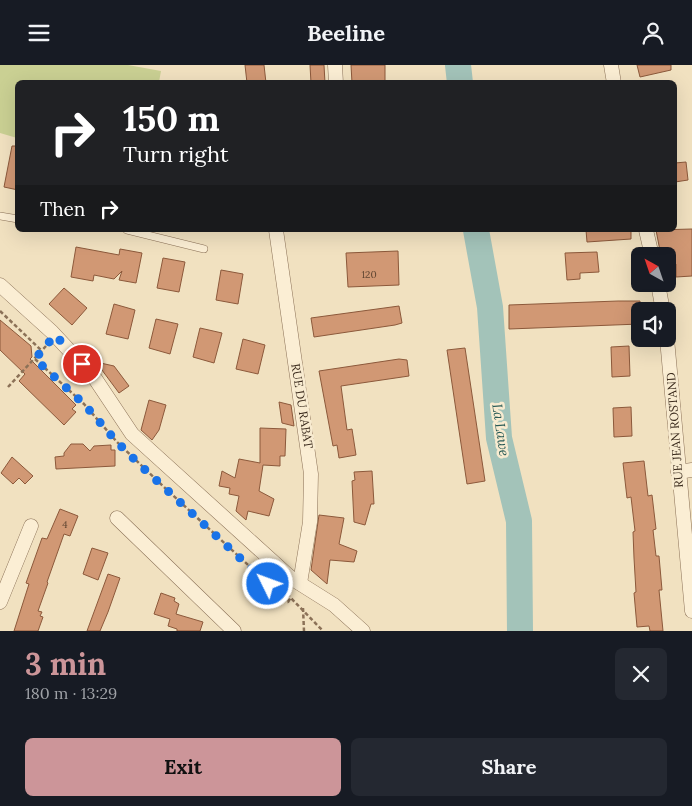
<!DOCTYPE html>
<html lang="en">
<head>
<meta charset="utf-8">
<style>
  body { margin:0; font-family:Lora,serif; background:#242831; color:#f1f3f6; height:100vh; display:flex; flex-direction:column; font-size:19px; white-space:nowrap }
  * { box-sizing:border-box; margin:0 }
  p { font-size:16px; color:#9ea1a6 }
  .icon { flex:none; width:28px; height:28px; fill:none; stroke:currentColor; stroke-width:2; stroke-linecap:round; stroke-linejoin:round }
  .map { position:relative; height:566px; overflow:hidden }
  .panel { display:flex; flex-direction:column; background:#171b24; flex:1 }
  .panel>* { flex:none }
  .banner { position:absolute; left:15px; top:15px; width:662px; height:152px; border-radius:8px; box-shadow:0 5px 20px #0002; background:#202124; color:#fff; overflow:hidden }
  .needle { width:32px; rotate:320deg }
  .fabs { position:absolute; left:631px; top:182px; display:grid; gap:10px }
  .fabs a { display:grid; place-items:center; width:45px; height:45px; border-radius:8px; background:#171b24; box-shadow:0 5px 20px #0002; font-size:25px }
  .pin { position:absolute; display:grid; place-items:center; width:42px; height:42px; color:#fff; margin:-21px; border:2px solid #fff; border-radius:50%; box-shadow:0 1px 5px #0007 }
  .me { position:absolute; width:55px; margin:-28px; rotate:312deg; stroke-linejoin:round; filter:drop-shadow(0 0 4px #0008) }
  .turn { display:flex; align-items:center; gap:18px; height:105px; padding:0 25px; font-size:22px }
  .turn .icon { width:65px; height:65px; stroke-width:2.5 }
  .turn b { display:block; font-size:35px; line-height:42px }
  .then { display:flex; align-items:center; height:48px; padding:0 25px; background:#0003; gap:10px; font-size:19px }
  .round { display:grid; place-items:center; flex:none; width:52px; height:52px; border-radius:8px; background:#242831 }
  .overview { display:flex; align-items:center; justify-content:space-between; height:85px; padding:0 25px }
  h1 { font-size:30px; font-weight:800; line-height:38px; color:#cc9599 }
  .action { display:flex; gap:10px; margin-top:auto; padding:10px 25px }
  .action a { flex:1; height:58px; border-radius:8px; background:#cc9599; color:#111; font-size:20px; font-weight:800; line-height:58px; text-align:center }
  .action a+a { background:#242831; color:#f1f3f6 }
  header { display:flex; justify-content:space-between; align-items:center; height:65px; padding:0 25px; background:#171b24; font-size:22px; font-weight:800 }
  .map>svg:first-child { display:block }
  .green { fill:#cad093 }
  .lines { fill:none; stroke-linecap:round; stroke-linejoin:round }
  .river { stroke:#a3c3b9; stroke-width:26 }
  .building { fill:#d19874; stroke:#8c593b }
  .lane-casing { stroke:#8b7157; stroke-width:8 }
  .street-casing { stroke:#8b7157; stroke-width:15 }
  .path { stroke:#8b7157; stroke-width:2.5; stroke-dasharray:4 2.5; stroke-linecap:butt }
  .lane { stroke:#fbeed4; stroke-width:7 }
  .street { stroke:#fbeed4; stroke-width:14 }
  .route { stroke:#1a73e8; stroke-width:9; stroke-dasharray:0 16.2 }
  .labels { text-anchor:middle; stroke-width:5; stroke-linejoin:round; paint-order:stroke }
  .number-label { font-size:10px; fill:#604632 }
  .street-label { font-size:12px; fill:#3a2a1c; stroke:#f8ebd0 }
  .water-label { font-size:14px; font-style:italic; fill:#2a5b56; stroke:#f8ebd0 }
</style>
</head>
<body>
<header><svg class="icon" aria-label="menu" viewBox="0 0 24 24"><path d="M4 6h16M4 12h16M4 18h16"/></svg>Beeline<svg class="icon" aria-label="person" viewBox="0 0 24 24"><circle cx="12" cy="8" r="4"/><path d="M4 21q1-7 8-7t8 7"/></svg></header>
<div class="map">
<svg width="692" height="566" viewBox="0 0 692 566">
  <rect width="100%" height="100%" fill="#f1e1c0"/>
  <path class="green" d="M0 0H128L161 6 159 17 18 18 17 73 0 68Z"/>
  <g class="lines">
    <g class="river">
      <path d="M458 0 460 18"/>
      <path d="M476 165 490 242 499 373 519 456 520 566"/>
    </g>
  </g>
  <g class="building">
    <path d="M245 0H264L266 18H247Z"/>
    <path d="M310 0H324L325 18H311Z"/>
    <path d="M351 0H385V18H352Z"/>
    <path d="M637 0H671V5L640 12Z"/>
    <path d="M12 81H18V125L4 122Z"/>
    <path d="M686 97 688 115 675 117V98Z"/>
    <path d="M692 164V211L676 212V199L668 200V191H661L656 165Z"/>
    <path d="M586 165H631V174L587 177Z"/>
    <path d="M76 182 119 190 120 184 142 188 136 218 119 215 122 206 114 214 94 210 93 216 71 212Z"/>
    <path d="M398 186 399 220 348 222 346 188Z"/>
    <path d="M597 187 599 207 580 208V214L567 215 565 188Z"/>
    <path d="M163 193 185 197 179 227 157 223Z"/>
    <path d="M221 205 243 209 238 239 216 235Z"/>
    <path d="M64 223 87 243 72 260 49 239Z"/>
    <path d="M618 236H640V259L509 264V240Z"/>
    <path d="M114 239 135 245 128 274 106 269Z"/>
    <path d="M399 241 402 258 395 260 314 272 311 253Z"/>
    <path d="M156 254 178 259 170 289 149 283Z"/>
    <path d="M0 255 31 281 32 292 30 294 76 340 72 344 76 347 64 360 19 316 25 309 0 285Z"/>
    <path d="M200 263 222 268 214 298 193 292Z"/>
    <path d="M243 274 265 280 258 309 236 304Z"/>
    <path d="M629 281 630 311 612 312 611 282Z"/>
    <path d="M465 283 485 416 467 419 447 285Z"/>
    <path d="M399 294 407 295 409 311 341 321 347 365 352 364 356 390 339 393 337 380 333 381 319 306Z"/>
    <path d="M96 297 114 301 129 321 119 328Z"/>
    <path d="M149 335 166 340 159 365 152 375 141 365Z"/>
    <path d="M279 337 291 340 294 361 282 358Z"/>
    <path d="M631 342 632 371 614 372 613 343Z"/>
    <path d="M260 363 286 364 285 391H280V401L263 400 259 426 274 434 269 451 248 446 246 455 236 446 239 431 229 429 230 423 219 421 222 406 235 413 239 394 260 398Z"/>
    <path d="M71 379H83L90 386 94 381 111 380V385H115V401L56 404 55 392 64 391V388Z"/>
    <path d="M12 392 33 411 25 419 19 413 13 419 1 408Z"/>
    <path d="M644 396 648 431 652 430 656 464 653 465 656 491H659L662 525H659L663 566H650L649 561 637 562 634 528 636 527 634 493 633 467 635 466 631 432 627 433 623 398Z"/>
    <path d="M372 406 374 439H371L365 460 354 457 352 416 355 415 354 407Z"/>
    <path d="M60 444 78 451 70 471 64 469 47 517 48 518 38 546 42 547 40 551 43 552 38 566H14L29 519 26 518 42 473 47 474Z"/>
    <path d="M319 450 344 453 339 479 357 486 354 497 330 495 327 519 311 505Z"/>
    <path d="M92 483 108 488 98 515 83 509Z"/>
    <path d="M108 509 120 513 108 547 100 566H87Z"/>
    <path d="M161 528 175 533 174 536 179 539 176 549 203 557 200 566H177V564L168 561 170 554 154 549Z"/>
  </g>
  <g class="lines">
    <g class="lane-casing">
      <g id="lane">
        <path d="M0 151 18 154"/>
        <path d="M127 165 204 184"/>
      </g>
    </g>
    <g class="street-casing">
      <g id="street">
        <path d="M335 0 336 18"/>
        <path d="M611 0 614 18"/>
        <path d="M276 165 311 409 310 457 300 518"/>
        <path d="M646 165 652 191"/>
        <path d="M658 219 663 246"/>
        <path d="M0 220 52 267 94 312 132 369 291 513 334 540 363 566"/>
        <path d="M667 274 692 546"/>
        <path d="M678 407 692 405"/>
        <path d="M117 453 234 566"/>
        <path d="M0 537 31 461"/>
      </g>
    </g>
    <g class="path">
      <path d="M0 246 42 286"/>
      <path d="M35 294 84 339 117 377 164 422 288 537 291 532"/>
      <path d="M8 322 46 281"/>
      <path d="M287 529 323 566"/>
      <path d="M303 543 304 566"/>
    </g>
    <use href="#lane" class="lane"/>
    <use href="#street" class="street"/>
  </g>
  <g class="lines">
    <path class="route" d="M82 299 55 270 35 294 84 339 117 377 140 400 268 519"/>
  </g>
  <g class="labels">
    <g class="number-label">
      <text x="369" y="213">120</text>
      <text x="65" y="463">4</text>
    </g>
    <g class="street-label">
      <text transform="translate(302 341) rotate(81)" y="4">RUE DU RABAT</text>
      <text transform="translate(675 365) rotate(-94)" y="4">RUE JEAN ROSTAND</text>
    </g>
    <g class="water-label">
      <text transform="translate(501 365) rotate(82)" y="5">La Lawe</text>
    </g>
  </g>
</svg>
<div class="fabs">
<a><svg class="needle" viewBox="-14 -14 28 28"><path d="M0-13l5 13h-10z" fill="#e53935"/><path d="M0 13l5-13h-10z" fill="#9ea1a6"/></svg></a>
<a><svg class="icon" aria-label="sound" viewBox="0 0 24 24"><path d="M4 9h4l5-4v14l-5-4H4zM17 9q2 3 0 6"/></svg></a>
</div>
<div class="pin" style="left:82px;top:299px;background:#d93025"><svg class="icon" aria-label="arrive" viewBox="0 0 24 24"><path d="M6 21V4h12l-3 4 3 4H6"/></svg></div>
<svg class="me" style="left:268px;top:519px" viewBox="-20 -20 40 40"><circle r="17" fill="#1a73e8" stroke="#fff" stroke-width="3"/><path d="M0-11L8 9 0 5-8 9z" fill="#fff"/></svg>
<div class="banner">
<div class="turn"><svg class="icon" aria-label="right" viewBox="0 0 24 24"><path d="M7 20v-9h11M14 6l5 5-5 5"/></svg><div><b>150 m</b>Turn right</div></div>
<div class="then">Then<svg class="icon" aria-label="right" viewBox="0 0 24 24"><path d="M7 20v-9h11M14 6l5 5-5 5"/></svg></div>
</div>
</div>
<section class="panel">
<div class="overview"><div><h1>3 min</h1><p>180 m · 13:29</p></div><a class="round"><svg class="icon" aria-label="close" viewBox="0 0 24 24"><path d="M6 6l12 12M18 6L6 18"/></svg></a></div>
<div class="action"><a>Exit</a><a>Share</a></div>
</section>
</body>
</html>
